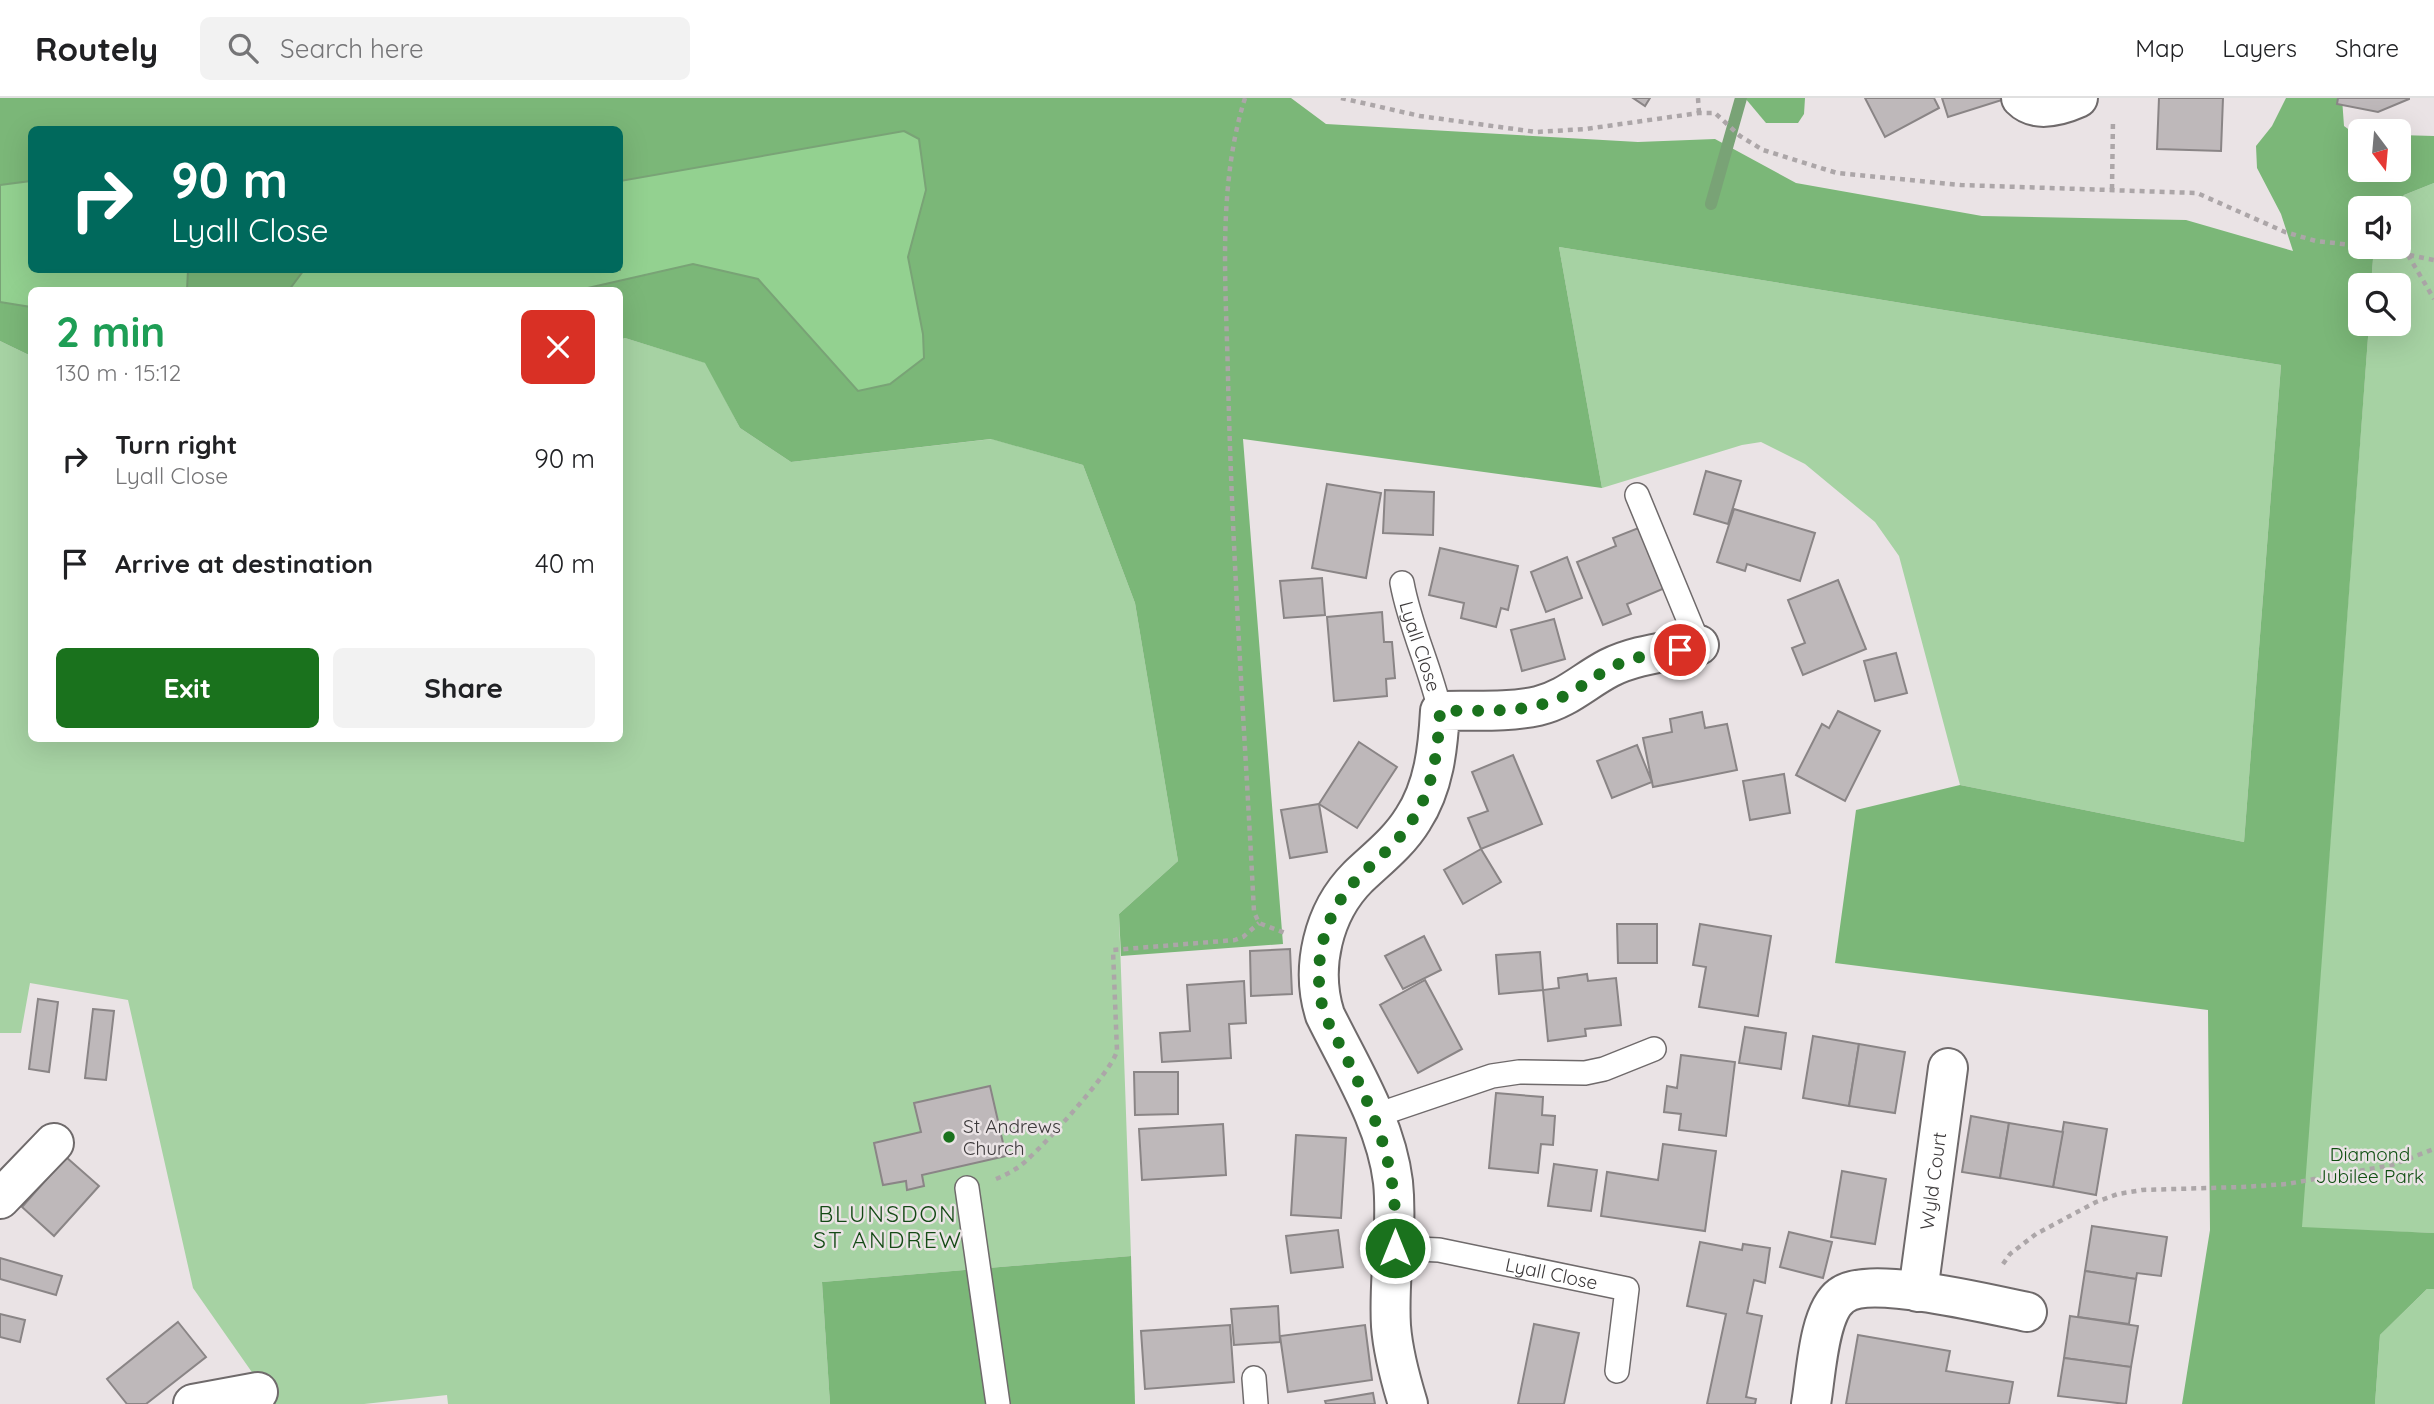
<!DOCTYPE html>
<html lang="en">
<head>
<meta charset="utf-8">
<style>
  body { margin:0; font-family:Quicksand,sans-serif; background:#f2f2f2; color:#202124; height:100vh; display:flex; flex-direction:column; font-size:26px; white-space:nowrap }
  * { box-sizing:border-box; margin:0 }
  p { font-size:23px; color:#757577 }
  .icon { flex:none; width:38px; height:38px; fill:none; stroke:currentColor; stroke-width:2; stroke-linecap:round; stroke-linejoin:round }
  .map { position:relative; flex:1; overflow:hidden }
  .details { position:absolute; left:28px; top:189px; width:595px; height:455px; display:flex; flex-direction:column; background:#fff; border-radius:10px; box-shadow:0 7px 28px #0002 }
  .details>* { flex:none }
  .banner { position:absolute; left:28px; top:28px; width:595px; height:147px; border-radius:10px; box-shadow:0 7px 28px #0002; background:#00695c; color:#fff; overflow:hidden }
  .needle { width:46px; rotate:164deg }
  .fabs { position:absolute; left:2348px; top:21px; display:grid; gap:14px }
  .fabs a { display:grid; place-items:center; width:63px; height:63px; border-radius:10px; background:#fff; box-shadow:0 7px 28px #0002; font-size:35px }
  .pin { position:absolute; display:grid; place-items:center; width:60px; height:60px; color:#fff; margin:-30px; border:4px solid #fff; border-radius:50%; box-shadow:0 2px 7px #0007 }
  .me { position:absolute; width:77px; margin:-38px; rotate:0deg; stroke-linejoin:round; filter:drop-shadow(0 0 5px #0008) }
  .turn { display:flex; align-items:center; gap:24px; height:147px; padding:0 28px; font-size:32px }
  .turn .icon { width:91px; height:91px; stroke-width:2.5 }
  .turn b { display:block; font-size:49px; line-height:60px }
  .round { display:grid; place-items:center; flex:none; width:74px; height:74px; border-radius:10px; background:#f2f2f2 }
  .overview { display:flex; align-items:center; justify-content:space-between; height:119px; padding:0 28px }
  h1 { font-size:42px; font-weight:700; line-height:52px; color:#1e9e55 }
  .primary-button { display:flex; gap:14px; margin-top:auto; padding:14px 28px }
  .primary-button a { flex:1; height:80px; border-radius:10px; background:#1a721d; color:#fff; font-size:28px; font-weight:700; line-height:80px; text-align:center }
  .primary-button a+a { background:#f2f2f2; color:#202124 }
  ul { padding:0; list-style:none }
  li { display:flex; align-items:center; gap:21px; height:105px; padding:0 28px }
  li div { flex:1 }
  li b { display:block; font-size:26px }
  li em { font-style:normal }
  header { display:flex; align-items:center; gap:42px; box-sizing:border-box; height:98px; padding:0 35px; background:#fff; border-bottom:2px solid #e0e0e0 }
  header strong { font-size:33px }
  nav { display:flex; gap:38px; margin-inline-start:auto; font-size:24px }
  .search { width:490px; height:63px; background:#f2f2f2; display:flex; align-items:center; gap:18px; box-sizing:border-box; padding:0 24px; border-radius:10px; color:#757577; font-size:26px }
  .map>svg:first-child { display:block }
  .green { fill:#a6d2a3 }
  .forest { fill:#7bb778 }
  .water { fill:#93d190; stroke:#79a376; stroke-width:2 }
  .lines { fill:none; stroke-linecap:round; stroke-linejoin:round }
  .stream { stroke:#79a376; stroke-width:12 }
  .building { fill:#beb8ba; stroke:#8a8586; stroke-width:2 }
  .service-casing { stroke:#6f6a6b; stroke-width:26 }
  .minor-casing { stroke:#6f6a6b; stroke-width:42 }
  .path { stroke:#aca6a8; stroke-width:4.5; stroke-dasharray:5 5; stroke-linecap:butt }
  .service { stroke:#fff; stroke-width:23 }
  .minor { stroke:#fff; stroke-width:38 }
  .route { stroke:#1a721d; stroke-width:12; stroke-dasharray:0 21.6 }
  .poi-dot { fill:#1a721d; stroke:#eae3e5; stroke-width:2.5 }
  .labels { text-anchor:middle; stroke-width:5; stroke-linejoin:round; paint-order:stroke }
  .street-label { font-size:19px; fill:#3c393a; stroke:#eae3e5 }
  .poi-label { font-size:19px; fill:#3c393a; stroke:#eae3e5; text-anchor:start }
  .park-label { font-size:19px; fill:#0f4f11; stroke:#eae3e5 }
  .quarter-label { font-size:23px; letter-spacing:2px; fill:#144a15; stroke:#eae3e5 }
</style>
</head>
<body>
<header>
<strong>Routely</strong>
<div class="search"><svg class="icon" aria-label="search" viewBox="0 0 24 24"><circle cx="10" cy="10" r="6"/><path d="M15 15l6 6"/></svg>Search here</div>
<nav><a>Map</a><a>Layers</a><a>Share</a></nav>
</header>
<div class="map">
<svg width="2434" height="1306" viewBox="0 0 2434 1306">
  <rect width="100%" height="100%" fill="#eae3e5"/>
  <g class="green">
    <path d="M2434 85V1135L2301 1130 2369 226H2399V187H2371L2373 161 2378 149H2399V110H2395L2404 97Z"/>
    <path d="M1559 149 2281 267 2244 744 1960 687 1899 458 1875 424 1805 366 1761 344 1742 347 1602 390Z"/>
    <path d="M625 240 706 265 740 330 791 364 992 341 1083 367 1135 505 1178 763 1119 816 1131 1158 822 1184 830 1306H448L447 1297 364 1306H259L256 1280 193 1190 128 902 30 885 21 935H0V243L31 258 32 640H620V242Z"/>
    <path d="M2427 1191H2434V1306H2375L2380 1237Z"/>
  </g>
  <g class="forest">
    <path d="M0 0H1291L1326 26 1638 44 1715 41 1796 85 1982 118 2186 122 2293 153 2281 116 2257 70 2256 48 2272 28 2286 0H2342L2344 28 2355 36H2361V72H2399V37L2434 38V85L2404 97 2395 110H2361V149H2378L2373 161 2371 187H2361V226H2369L2302 1129 2434 1135V1191H2427L2380 1237 2375 1306H2182L2210 1132 2208 912 1835 865 1856 712 1960 687 2244 744 2281 267 1559 149 1602 390 1243 341 1283 846 1121 858 1119 816 1178 763 1135 505 1083 367 991 341 791 364 740 330 705 265 625 240 620 242V192H579L693 166 758 181 858 292 924 260 923 236 908 159 926 92 918 41 904 33 620 83V32H32L31 83 0 87Z"/>
    <path d="M1745 0H1805L1804 16 1798 25H1766Z"/>
    <path d="M188 172H304L289 192H187Z"/>
    <path d="M0 204 31 209V258L0 243Z"/>
    <path d="M1131 1158 1135 1306H830L822 1184Z"/>
  </g>
  <g class="water">
    <path d="M904 33 919 41 926 92 908 159 923 236 924 260 890 286 858 293 758 181 693 166 579 192H289L304 172H620V83Z"/>
    <path d="M31 83 32 172H188L187 192H32L31 209 0 204V87Z"/>
  </g>
  <g class="lines">
    <path class="stream" d="M1711 106 1741 0"/>
  </g>
  <g class="building">
    <path d="M1633 0H1650L1645 8Z"/>
    <path d="M1865 0H1934L1939 10 1885 39Z"/>
    <path d="M1942 0H2008L1948 19Z"/>
    <path d="M2159 0H2223L2221 53 2157 51Z"/>
    <path d="M2338 0H2409V1L2378 14 2337 6Z"/>
    <path d="M1706 373 1741 383 1728 426 1694 416Z"/>
    <path d="M1327 386 1381 395 1366 480 1312 470Z"/>
    <path d="M1385 392 1434 394 1433 437 1383 435Z"/>
    <path d="M1734 411 1815 435 1800 483 1747 466 1745 473 1717 464Z"/>
    <path d="M1641 429 1665 490 1627 506 1631 516 1603 527 1577 464 1616 448 1613 440Z"/>
    <path d="M1440 450 1518 468 1508 512 1501 510 1496 529 1461 520 1464 505 1429 497Z"/>
    <path d="M1567 459 1582 500 1546 514 1531 474Z"/>
    <path d="M1322 480 1325 517 1284 520 1280 483Z"/>
    <path d="M1838 482 1866 551 1803 577 1792 550 1805 545 1788 502Z"/>
    <path d="M1382 514 1384 544H1392L1395 580 1386 581 1387 598 1334 603 1327 519Z"/>
    <path d="M1554 521 1565 561 1522 573 1511 532Z"/>
    <path d="M1896 555 1907 595 1875 603 1864 563Z"/>
    <path d="M1838 613 1880 633 1845 703 1796 677 1822 626 1829 630Z"/>
    <path d="M1702 614 1705 630 1727 626 1737 672 1653 689 1643 640 1672 634 1670 621Z"/>
    <path d="M1359 644 1397 669 1357 730 1319 706Z"/>
    <path d="M1637 647 1652 684 1612 700 1597 663Z"/>
    <path d="M1513 657 1542 726 1481 751 1468 720 1488 713 1472 674Z"/>
    <path d="M1784 676 1790 715 1750 722 1743 683Z"/>
    <path d="M1319 706 1327 754 1290 760 1281 712Z"/>
    <path d="M1481 751 1501 784 1463 806 1444 772Z"/>
    <path d="M1617 826H1657V865H1618Z"/>
    <path d="M1700 826 1771 838 1758 918 1699 909 1706 869 1693 867Z"/>
    <path d="M1424 838 1441 872 1403 891 1385 858Z"/>
    <path d="M1290 851 1292 896 1251 898 1250 853Z"/>
    <path d="M1540 854 1543 892 1499 896 1496 857Z"/>
    <path d="M1587 876 1588 883 1616 880 1621 927 1585 931 1586 938 1548 943 1543 892 1559 890 1558 880Z"/>
    <path d="M1425 882 1462 951 1418 975 1380 907Z"/>
    <path d="M1244 883 1246 925 1229 926 1231 960 1162 964 1160 935 1190 933 1187 887Z"/>
    <path d="M38 901 58 904 49 974 29 971Z"/>
    <path d="M93 911 114 913 106 982 85 980Z"/>
    <path d="M1745 929 1786 935 1781 971 1739 965Z"/>
    <path d="M1813 938 1859 946 1849 1008 1803 1000Z"/>
    <path d="M1859 946 1905 954 1895 1015 1849 1008Z"/>
    <path d="M1681 957 1735 964 1726 1038 1679 1032 1681 1016 1664 1014 1667 988 1677 990Z"/>
    <path d="M1134 974H1178V1016L1135 1017Z"/>
    <path d="M990 988 1006 1058 922 1077 924 1088 907 1092 906 1083 883 1087 874 1045 921 1034 914 1005Z"/>
    <path d="M1496 995 1543 999 1542 1017 1555 1018 1553 1047 1541 1046 1538 1075 1489 1070Z"/>
    <path d="M1971 1018 2009 1025 2000 1080 1962 1074Z"/>
    <path d="M2064 1024 2107 1031 2096 1097 2053 1089Z"/>
    <path d="M2009 1025 2063 1034 2053 1089 2000 1080Z"/>
    <path d="M1223 1026 1226 1077 1142 1082 1139 1031Z"/>
    <path d="M1296 1037 1346 1040 1341 1120 1291 1117Z"/>
    <path d="M1663 1046 1716 1053 1705 1133 1601 1118 1607 1074 1658 1082Z"/>
    <path d="M66 1059 99 1088 54 1138 22 1109Z"/>
    <path d="M1554 1066 1597 1072 1591 1113 1548 1108Z"/>
    <path d="M1842 1073 1886 1081 1875 1146 1831 1139Z"/>
    <path d="M2092 1128 2167 1139 2161 1178 2137 1175 2136 1181 2085 1173Z"/>
    <path d="M1338 1132 1343 1169 1291 1175 1286 1138Z"/>
    <path d="M1789 1134 1832 1144 1823 1180 1780 1169Z"/>
    <path d="M1700 1144 1742 1152 1743 1146 1770 1150 1765 1185 1754 1182 1747 1215 1762 1218 1746 1299 1756 1301 1755 1306H1707L1726 1216 1687 1208Z"/>
    <path d="M0 1160 62 1178 56 1197 0 1181Z"/>
    <path d="M2085 1173 2136 1181 2129 1226 2078 1219Z"/>
    <path d="M1278 1208 1280 1244 1234 1247 1231 1211Z"/>
    <path d="M0 1216 25 1222 20 1244 0 1239Z"/>
    <path d="M2070 1218 2138 1228 2131 1269 2064 1260Z"/>
    <path d="M178 1224 206 1259 146 1306H127L107 1281Z"/>
    <path d="M1534 1226 1579 1235 1564 1306H1518Z"/>
    <path d="M1230 1227 1234 1284 1145 1291 1141 1233Z"/>
    <path d="M1365 1227 1372 1282 1288 1294 1280 1238Z"/>
    <path d="M1858 1237 1950 1253 1946 1273 2013 1284 2009 1306H1846Z"/>
    <path d="M2064 1260 2131 1269 2126 1306 2058 1298Z"/>
    <path d="M1373 1295 1375 1306H1326L1325 1303Z"/>
  </g>
  <g class="lines">
    <g class="service-casing">
      <g id="service">
        <path d="M1637 397 1699 547"/>
        <path id="s1" d="M1402 485C1410 529 1430 569 1440 613"/>
        <path d="M1374 1018 1492 978 1519 974 1585 975 1604 971 1654 951"/>
        <path d="M967 1090 998 1306"/>
        <path id="s2" d="M1395 1150 1439 1152 1627 1191 1617 1273"/>
        <path d="M1254 1280 1256 1306"/>
      </g>
    </g>
    <g class="minor-casing">
      <g id="minor">
        <path d="M2021 0C2036 15 2060 8 2078 0"/>
        <path d="M0 1101 54 1045"/>
        <path id="s3" d="M1918 1194 1948 970"/>
        <path d="M193 1306 258 1294"/>
        <path d="M1408 1306C1400 1280 1393 1255 1391 1228 1388 1180 1398 1132 1393 1084 1386 1025 1351 970 1325 917 1310 870 1323 814 1358 779 1378 760 1399 744 1413 721 1434 689 1438 650 1440 613 1473 612 1506 615 1538 608 1567 601 1584 583 1609 570 1637 556 1669 554 1699 547"/>
        <path d="M1811 1306C1816 1279 1818 1215 1841 1198 1868 1176 1992 1207 2027 1214"/>
      </g>
    </g>
    <g class="path">
      <path d="M1245 0C1217 89 1226 186 1228 279 1232 457 1245 636 1254 814L1259 825 1285 835"/>
      <path d="M1341 0 1420 18 1536 34 1586 31 1699 15H1715L1740 38 1763 52 1837 75 1961 87 2197 95 2285 134 2316 143 2361 148"/>
      <path d="M1698 0 1699 15"/>
      <path d="M2112 91 2113 21"/>
      <path d="M2370 149 2434 162"/>
      <path d="M2408 157 2434 201"/>
      <path d="M996 1081C1008 1076 1019 1070 1028 1061 1047 1044 1112 973 1117 953L1113 852 1235 842 1243 839 1259 825"/>
      <path d="M2003 1166 2010 1156 2036 1136 2096 1104 2118 1096 2142 1092 2242 1089 2287 1086 2392 1067 2434 1051"/>
    </g>
    <use href="#service" class="service"/>
    <use href="#minor" class="minor"/>
  </g>
  <g class="lines">
    <path class="route" d="M1395 1150C1400 1054 1366 999 1325 918 1310 870 1323 814 1359 779 1378 760 1399 744 1413 721 1434 689 1438 650 1440 613 1477 612 1517 616 1552 603 1573 596 1589 582 1608 571 1630 559 1656 555 1680 552"/>
  </g>
  <circle class="poi-dot" cx="949" cy="1039" r="7"/>
  <g class="labels">
    <g class="street-label">
      <text dy="7" stroke="none"><textPath href="#s1" startOffset="66">Lyall Close</textPath></text>
      <text dy="7" stroke="none"><textPath href="#s3" startOffset="112">Wyld Court</textPath></text>
      <text dy="7" stroke="none"><textPath href="#s2" startOffset="159">Lyall Close</textPath></text>
    </g>
    <g class="poi-label">
      <text x="963" y="1035">St Andrews<tspan x="963" dy="22">Church</tspan></text>
    </g>
    <g class="park-label">
      <text x="2370" y="1063">Diamond<tspan x="2370" dy="22">Jubilee Park</tspan></text>
    </g>
    <g class="quarter-label">
      <text x="888" y="1124">BLUNSDON<tspan x="888" dy="26">ST ANDREW</tspan></text>
    </g>
  </g>
</svg>
<div class="fabs">
<a><svg class="needle" viewBox="-14 -14 28 28"><path d="M0-13l5 13h-10z" fill="#e53935"/><path d="M0 13l5-13h-10z" fill="#757577"/></svg></a>
<a><svg class="icon" aria-label="sound" viewBox="0 0 24 24"><path d="M4 9h4l5-4v14l-5-4H4zM17 9q2 3 0 6"/></svg></a>
<a><svg class="icon" aria-label="search" viewBox="0 0 24 24"><circle cx="10" cy="10" r="6"/><path d="M15 15l6 6"/></svg></a>
</div>
<div class="pin" style="left:1680px;top:552px;background:#d93025"><svg class="icon" aria-label="arrive" viewBox="0 0 24 24"><path d="M6 21V4h12l-3 4 3 4H6"/></svg></div>
<svg class="me" style="left:1395px;top:1150px" viewBox="-20 -20 40 40"><circle r="17" fill="#1a721d" stroke="#fff" stroke-width="3"/><path d="M0-11L8 9 0 5-8 9z" fill="#fff"/></svg>
<div class="banner">
<div class="turn"><svg class="icon" aria-label="right" viewBox="0 0 24 24"><path d="M7 20v-9h11M14 6l5 5-5 5"/></svg><div><b>90 m</b>Lyall Close</div></div>
</div>
<section class="details">
<div class="overview"><div><h1>2 min</h1><p>130 m · 15:12</p></div><a class="round" style="background:#d93025;color:#fff"><svg class="icon" aria-label="close" viewBox="0 0 24 24"><path d="M6 6l12 12M18 6L6 18"/></svg></a></div>
<ul>
<li><svg class="icon" aria-label="right" viewBox="0 0 24 24"><path d="M7 20v-9h11M14 6l5 5-5 5"/></svg><div><b>Turn right</b><p>Lyall Close</p></div><em>90 m</em></li>
<li><svg class="icon" aria-label="arrive" viewBox="0 0 24 24"><path d="M6 21V4h12l-3 4 3 4H6"/></svg><div><b>Arrive at destination</b></div><em>40 m</em></li>
</ul>
<div class="primary-button"><a>Exit</a><a>Share</a></div>
</section>
</div>
</body>
</html>
